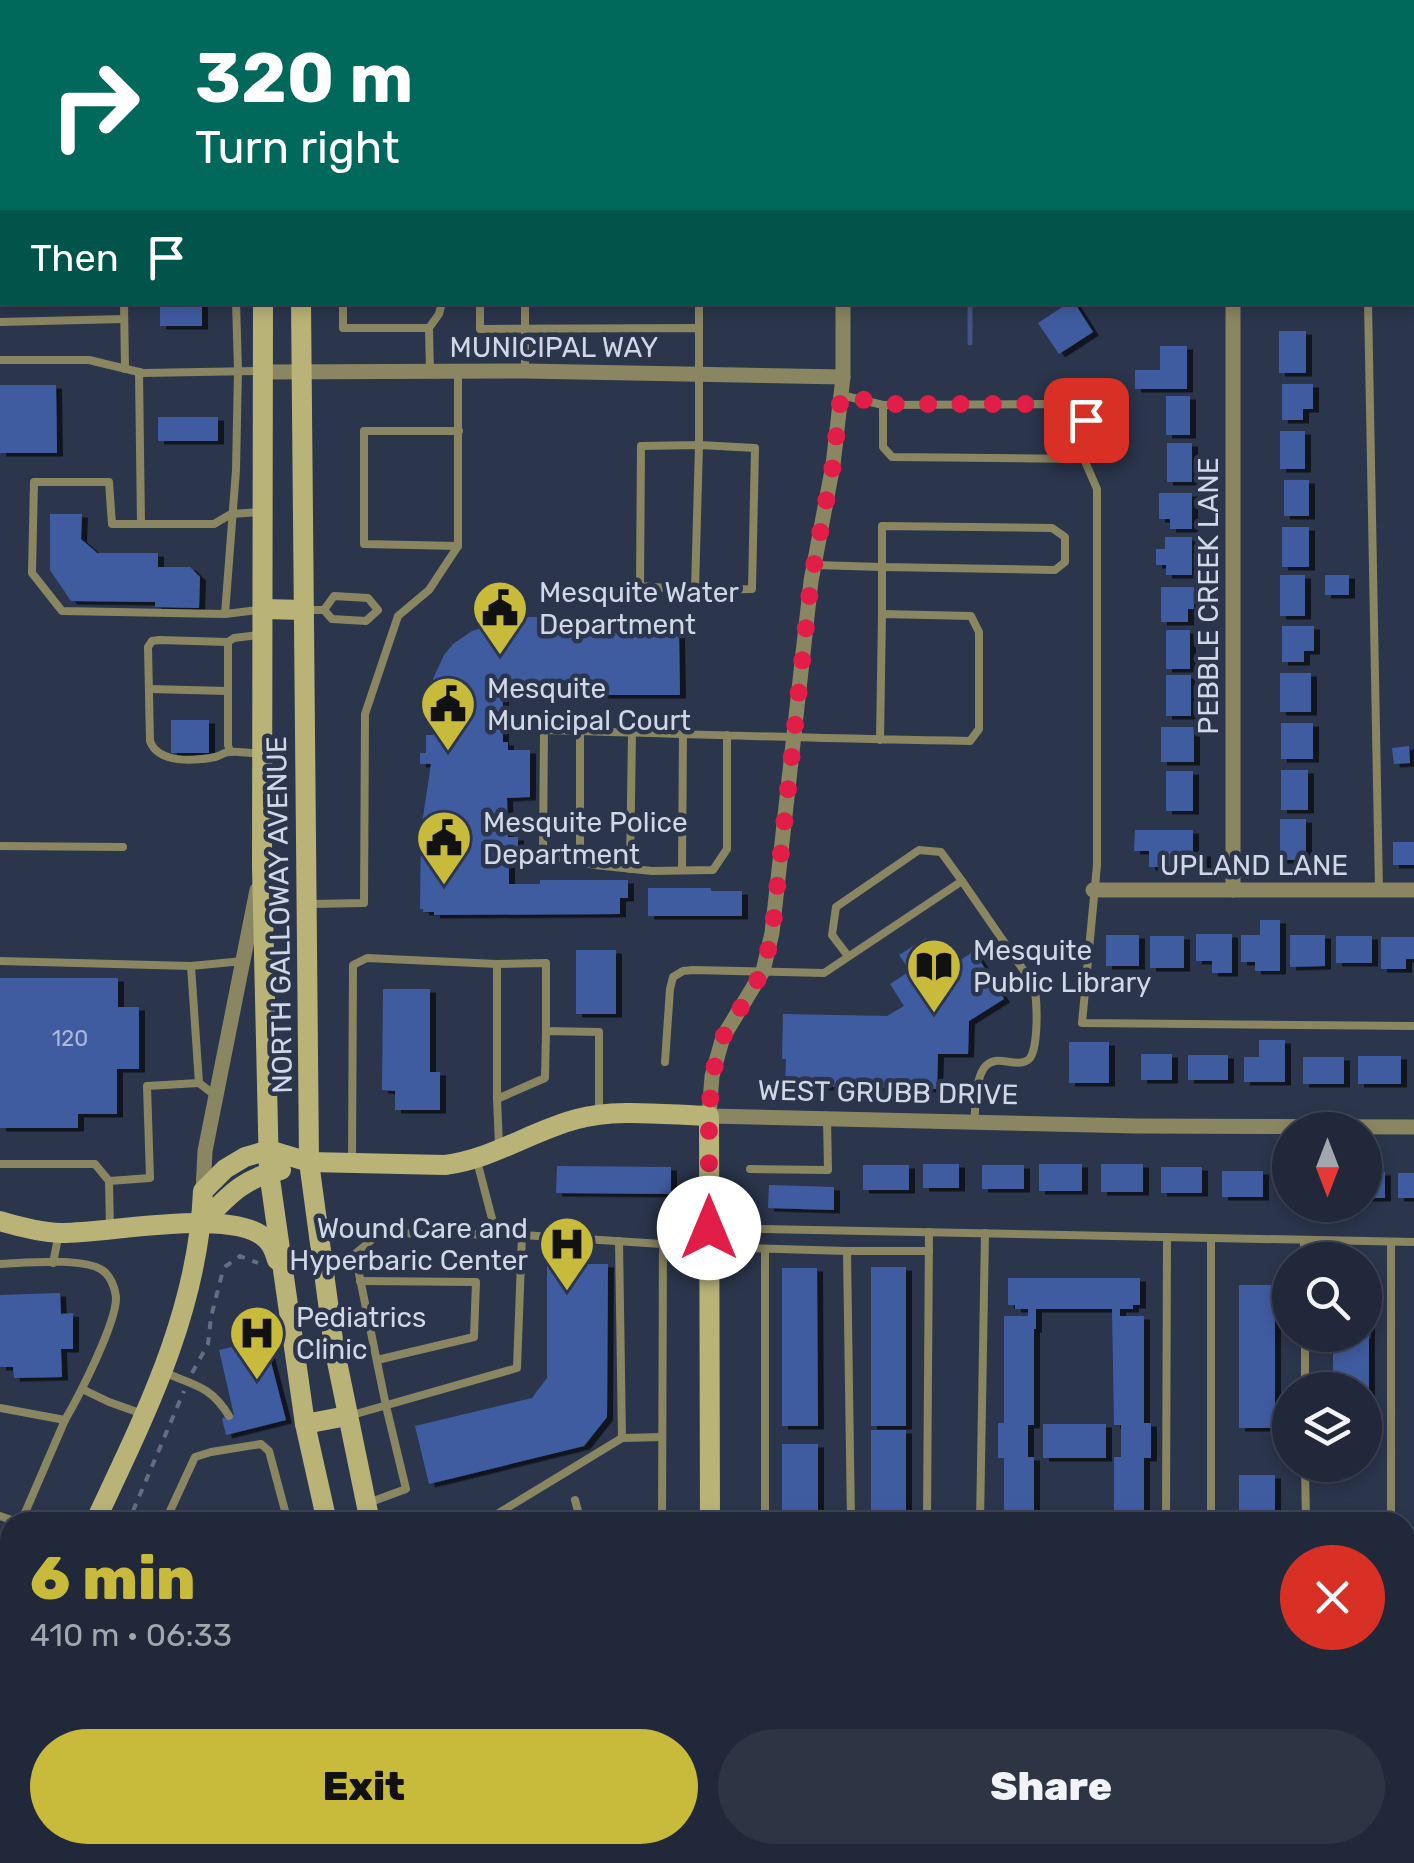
<!DOCTYPE html>
<html lang="en">
<head>
<meta charset="utf-8">
<style>
  body { margin:0; font-family:Rubik,sans-serif; background:#2d3444; color:#f1f3f6; height:100vh; display:flex; flex-direction:column; font-size:38px; white-space:nowrap }
  * { box-sizing:border-box; margin:0 }
  p { font-size:32px; color:#a2a6ae }
  .icon { flex:none; width:55px; height:55px; fill:none; stroke:currentColor; stroke-width:2; stroke-linecap:round; stroke-linejoin:round }
  .map { position:relative; flex:1; overflow:hidden }
  .side { position:absolute; left:0px; top:1512px; width:1415px; height:352px; display:flex; flex-direction:column; background:#202839; border-radius:30px 30px 0 0; box-shadow:0 5px 15px #0003,0 0 0 2px #3d4453 }
  .side>* { flex:none }
  .guide { position:absolute; left:0px; top:0px; width:1415px; height:305px; box-shadow:0 5px 15px #0003,0 0 0 2px #3d4453; background:#00695c; color:#fff; overflow:hidden }
  .needle { width:65px; rotate:180deg }
  .tools { position:absolute; left:1272px; top:1112px; display:grid; gap:20px }
  .tools a { display:grid; place-items:center; width:110px; height:110px; border-radius:50%; background:#202839; box-shadow:0 5px 15px #0003,0 0 0 2px #3d4453; font-size:50px }
  .pin { position:absolute; display:grid; place-items:center; width:85px; height:85px; color:#fff; margin:-42px; border-radius:20px; box-shadow:0 5px 15px #0006 }
  .me { position:absolute; width:110px; margin:-55px; rotate:0deg; stroke-linejoin:round; filter:drop-shadow(0 0 8px #0008) }
  .turn { display:flex; align-items:center; gap:35px; height:210px; padding:0 30px; font-size:45px }
  .turn .icon { width:130px; height:130px; stroke-width:2.5 }
  .turn b { display:block; font-size:70px; line-height:85px }
  .then { display:flex; align-items:center; height:95px; padding:0 30px; background:#0003; gap:20px; font-size:38px }
  .round { display:grid; place-items:center; flex:none; width:105px; height:105px; border-radius:52px; background:#2d3444 }
  .headline { display:flex; align-items:center; justify-content:space-between; height:170px; padding:0 30px }
  h1 { font-size:60px; font-weight:800; line-height:75px; color:#c8bb3b }
  .action { display:flex; gap:20px; margin-top:auto; padding:20px 30px }
  .action a { flex:1; height:115px; border-radius:60px; background:#c8bb3b; color:#111; font-size:40px; font-weight:800; line-height:115px; text-align:center }
  .action a+a { background:#2d3444; color:#f1f3f6 }
  .map>svg:first-child { display:block }
  .lines { fill:none; stroke-linecap:round; stroke-linejoin:round }
  .stream { stroke:#445384; stroke-width:5 }
  .building { fill:#405ca1; filter:url(#shadow) }
  .path { stroke:#646d81; stroke-width:4; stroke-dasharray:8 8; stroke-linecap:butt }
  .lane { stroke:#8a8661; stroke-width:8 }
  .street { stroke:#8a8661; stroke-width:15 }
  .secondary { stroke:#b9b378; stroke-width:20 }
  .route { stroke:#e11d48; stroke-width:18; stroke-dasharray:0 32.4 }
  .labels { text-anchor:middle; stroke-width:9; stroke-linejoin:round; paint-order:stroke }
  .number-label { font-size:22px; fill:#acb8d5 }
  .street-label { font-size:28px; fill:#d0d7e6; stroke:#2b354c }
  .poi-label { font-size:28px; fill:#d0d7e6; stroke:#2b354c; text-anchor:start }
</style>
</head>
<body>
<div class="map">
<svg width="1414" height="1863" viewBox="0 0 1414 1863">
  <defs>
    <filter id="shadow"><feDropShadow dx="6" dy="3.5" stdDeviation="0" flood-color="#0009"/></filter>
  </defs>
  <rect width="100%" height="100%" fill="#2b354c"/>
  <g class="lines">
    <g class="stream">
      <path d="M985 2 986 0"/>
      <path d="M970 302V343"/>
    </g>
  </g>
  <g class="building">
    <rect x="160" y="302" width="42" height="24"/>
    <path d="M1070 302H1074L1093 332 1059 354 1038 323Z"/>
    <rect x="1279" y="331" width="27" height="42"/>
    <path d="M1160 346H1187V389H1135V370H1160Z"/>
    <path d="M1282 384H1313V409H1303V420H1282Z"/>
    <path d="M0 385H56L57 453H0Z"/>
    <rect x="1166" y="396" width="24" height="39"/>
    <rect x="158" y="417" width="60" height="24"/>
    <rect x="1280" y="431" width="25" height="38"/>
    <rect x="1167" y="443" width="25" height="39"/>
    <rect x="1284" y="480" width="25" height="36"/>
    <path d="M1159 493H1192V529H1170V519H1159Z"/>
    <path d="M50 514H82L81 539 97 553H158V567H190L200 577 199 608 155 607V602L71 601 50 570Z"/>
    <rect x="1282" y="527" width="27" height="40"/>
    <path d="M1165 537H1192V575H1166V565H1156V549H1165Z"/>
    <rect x="1280" y="575" width="25" height="41"/>
    <rect x="1325" y="575" width="24" height="20"/>
    <path d="M1161 587H1194V609H1188V622H1161Z"/>
    <path d="M502 617H539V625H550V632L679 634 680 695H503V742H508V750H530V797L507 798 508 837H518V859H509V884H540V880H628V898H620V914L434 915V912H423V909H420L421 830 431 764H420V753H426V735H433V714H430L433 679 444 655 453 644 472 631 502 622Z"/>
    <path d="M1282 626H1314V651H1304V662H1282Z"/>
    <rect x="1166" y="630" width="24" height="39"/>
    <rect x="1280" y="673" width="31" height="39"/>
    <rect x="1166" y="675" width="25" height="41"/>
    <rect x="171" y="720" width="38" height="33"/>
    <rect x="1281" y="723" width="32" height="36"/>
    <rect x="1161" y="727" width="33" height="35"/>
    <path d="M1409 746 1410 763 1394 764 1392 748Z"/>
    <rect x="1281" y="770" width="27" height="40"/>
    <rect x="1166" y="771" width="27" height="40"/>
    <rect x="1280" y="819" width="26" height="41"/>
    <path d="M1135 830H1193V853H1205V867H1149V851H1134Z"/>
    <rect x="1393" y="842" width="21" height="23"/>
    <path d="M648 888H711V891H742V916H648Z"/>
    <path d="M1260 920H1280V971H1255V962H1241V935H1260Z"/>
    <path d="M1196 934H1232V973H1212V961H1196Z"/>
    <rect x="1106" y="935" width="33" height="31"/>
    <path d="M1290 935H1325V966L1290 967Z"/>
    <rect x="1150" y="936" width="34" height="32"/>
    <rect x="1336" y="936" width="36" height="27"/>
    <path d="M1381 937H1414V959H1406V969H1381Z"/>
    <path d="M926 938 935 952 948 944 959 961 974 951 1004 999 969 1021 968 1054H938L937 1089 785 1086 786 1059H782L783 1014 887 1016 904 1006 890 984 910 971 899 955Z"/>
    <rect x="576" y="950" width="40" height="64"/>
    <path d="M0 978H118V1007H139V1069H117V1114H78V1128H0Z"/>
    <path d="M383 989H430V1072H440V1110H395V1091L382 1090Z"/>
    <path d="M1259 1040H1285V1082H1244V1057H1259Z"/>
    <rect x="1069" y="1042" width="40" height="41"/>
    <rect x="1141" y="1054" width="31" height="26"/>
    <rect x="1188" y="1055" width="40" height="25"/>
    <rect x="1358" y="1056" width="43" height="28"/>
    <rect x="1303" y="1057" width="41" height="27"/>
    <rect x="923" y="1164" width="36" height="24"/>
    <rect x="1039" y="1164" width="43" height="27"/>
    <rect x="1101" y="1164" width="42" height="28"/>
    <rect x="863" y="1165" width="46" height="25"/>
    <rect x="982" y="1165" width="42" height="24"/>
    <path d="M557 1166 671 1167V1194L556 1193Z"/>
    <rect x="1161" y="1167" width="41" height="26"/>
    <rect x="1222" y="1171" width="41" height="26"/>
    <rect x="1365" y="1172" width="20" height="26"/>
    <rect x="1398" y="1173" width="16" height="25"/>
    <path d="M769 1185 834 1187V1210L768 1208Z"/>
    <path d="M547 1264H608L607 1417 584 1446 429 1484 415 1426 532 1398 547 1378Z"/>
    <rect x="871" y="1267" width="35" height="159"/>
    <path d="M782 1268H817L818 1426H782Z"/>
    <path d="M1008 1278H1140V1305H1133V1309H1120V1316H1144V1423H1151V1458H1144V1522H1114V1457H1121V1425H1114L1112 1309H1036V1329H1034V1425H1028V1457H1034V1522H1004V1458H998V1423H1004V1316H1028V1309H1015V1305H1008Z"/>
    <path d="M1365 1284H1369V1428H1365V1390H1333V1335H1365Z"/>
    <rect x="1239" y="1285" width="36" height="143"/>
    <path d="M60 1293 61 1314 73 1313V1349H61L62 1377 14 1378 13 1367H0V1295Z"/>
    <path d="M265 1339 286 1420 226 1435 222 1418 234 1415 219 1350Z"/>
    <rect x="1043" y="1424" width="63" height="34"/>
    <rect x="871" y="1430" width="35" height="92"/>
    <rect x="782" y="1444" width="36" height="78"/>
    <rect x="1239" y="1475" width="36" height="47"/>
    <rect x="533" y="1855" width="133" height="8"/>
  </g>
  <g class="lines">
    <g class="path">
      <path d="M192 1373 208 1344 211 1317 222 1274 226 1266 240 1256 258 1263"/>
      <path d="M133 1511 184 1391"/>
    </g>
    <g class="lane">
      <path d="M221 0V2"/>
      <path d="M355 0V2"/>
      <path d="M427 0V2"/>
      <path d="M534 0V2"/>
      <path d="M0 15H2"/>
      <path d="M0 143H2"/>
      <path d="M0 190H2"/>
      <path d="M0 230H2"/>
      <path d="M0 276H2"/>
      <path d="M124 302 125 369"/>
      <path d="M236 302 238 370 236 470 225 614 258 610"/>
      <path d="M343 302V328H429L430 371"/>
      <path d="M480 302V329L699 328V445L755 448 752 589 695 590 640 586 641 446 699 445 695 590"/>
      <path d="M699 302V328"/>
      <path d="M1368 302 1379 890"/>
      <path d="M0 322 124 319"/>
      <path d="M429 328 439 314 442 302"/>
      <path d="M0 360H89L143 373 259 371"/>
      <path d="M525 371V302"/>
      <path d="M139 372 141 524"/>
      <path d="M841 395 883 405 1052 404 1074 408 1086 421 1084 459 892 457 883 447V405"/>
      <path d="M1084 459 1097 489V865L1082 1023 1414 1026"/>
      <path d="M882 526 1052 528 1065 537V562L1055 570 882 567Z"/>
      <path d="M458 546 364 544V431H459"/>
      <path d="M815 565 882 567V614"/>
      <path d="M304 610H324L332 619 366 621 378 610 368 598 334 596 324 610"/>
      <path d="M225 614 62 611 32 573 34 482H109L112 524H214L231 514 260 512"/>
      <path d="M258 635 234 638 228 642 159 640 152 641 148 647 150 741C158 764 195 761 215 757 220 756 224 752 230 752 239 751 252 754 262 753"/>
      <path d="M228 642V745L230 752"/>
      <path d="M149 689 228 691"/>
      <path d="M727 735V849L713 870 652 871 595 865 543 854 544 730C686 734 828 739 970 741L979 729V632L971 616 882 614 880 740"/>
      <path d="M0 846 123 847"/>
      <path d="M580 862V731"/>
      <path d="M630 869 632 732"/>
      <path d="M682 870 683 733"/>
      <path d="M311 904 364 903 365 714 398 616 429 590 458 546V372"/>
      <path d="M848 956 832 935 836 907 919 850 941 852 962 881"/>
      <path d="M0 961 191 966"/>
      <path d="M665 1062 670 989 673 977 683 971 693 970 824 973 962 881 1033 984C1038 996 1039 1053 1028 1060 1014 1069 996 1052 984 1068 975 1081 976 1106 974 1122"/>
      <path d="M216 1096 199 1083 191 966 243 961"/>
      <path d="M497 1099V964L546 963V1031"/>
      <path d="M499 1145 497 1099 545 1078 546 1031 599 1032V1114"/>
      <path d="M352 1160 353 965 367 958 497 964"/>
      <path d="M477 1161 496 1234"/>
      <path d="M0 1164H95L109 1181 110 1229"/>
      <path d="M750 1169 828 1170 827 1118"/>
      <path d="M109 1181 150 1178 147 1086 199 1083"/>
      <path d="M714 1228 1414 1242"/>
      <path d="M522 1235 709 1247 847 1251"/>
      <path d="M1211 1238V1522"/>
      <path d="M1304 1240V1260"/>
      <path d="M619 1241 622 1438"/>
      <path d="M1391 1242V1522"/>
      <path d="M765 1249V1522"/>
      <path d="M53 1263 59 1233"/>
      <path d="M0 1264C24 1263 83 1257 102 1270 110 1275 115 1287 116 1297 117 1322 79 1396 65 1420L0 1408"/>
      <path d="M360 1281 476 1282 474 1337 377 1360"/>
      <path d="M1305 1335V1390"/>
      <path d="M163 1372C194 1385 211 1386 229 1416"/>
      <path d="M82 1389 109 1402 140 1413"/>
      <path d="M352 1415 517 1368 522 1235 380 1233 355 1254 386 1406 406 1489 368 1503"/>
      <path d="M1305 1465 1306 1522"/>
      <path d="M575 1500 581 1522"/>
      <path d="M100 1511 128 1522"/>
      <path d="M0 1516 17 1522"/>
      <path d="M21 1522 65 1420"/>
      <path d="M165 1522 195 1457 211 1452 261 1444 269 1451 288 1522"/>
      <path d="M484 1522 622 1438 662 1437"/>
      <path d="M662 1522 663 1244"/>
      <path d="M851 1522 847 1251H929"/>
      <path d="M927 1522 929 1232"/>
      <path d="M980 1522 985 1233"/>
      <path d="M1166 1522 1167 1237"/>
      <path d="M0 1571 10 1547"/>
      <path d="M0 1684 10 1688"/>
      <path d="M0 1832 10 1831"/>
      <path d="M258 1855 260 1863"/>
      <path d="M308 1855 310 1863"/>
      <path d="M348 1855 350 1863"/>
      <path d="M746 1855V1863"/>
      <path d="M932 1855V1863"/>
      <path d="M990 1855V1863"/>
      <path d="M1394 1855V1863"/>
      <path d="M161 1863 168 1859 217 1855"/>
      <path d="M1165 1863V1855"/>
      <path d="M1208 1863V1855"/>
    </g>
    <g class="street">
      <path d="M1165 0 1169 2"/>
      <path d="M856 2 857 0"/>
      <path d="M1125 2 1126 0"/>
      <path d="M1412 40H1414"/>
      <path d="M1412 297H1414"/>
      <path d="M843 302V377L833 465 811 581 772 933 763 971 723 1037 712 1076 709 1116 1136 1126 1414 1127"/>
      <path d="M1233 302V890"/>
      <path d="M263 372 525 371 843 377"/>
      <path d="M1093 890H1414"/>
      <path d="M203 1191 205 1151 257 890"/>
      <path d="M1405 1619H1414"/>
      <path d="M696 1863V1855"/>
    </g>
    <g class="secondary">
      <path d="M262 0V2"/>
      <path d="M293 0V2"/>
      <path d="M263 302 262 867 269 1172 305 1424 327 1522"/>
      <path d="M301 302 309 1162 334 1347 370 1522"/>
      <path d="M263 609 304 610"/>
      <path d="M0 1221C20 1227 40 1232 61 1233 105 1234 237 1206 267 1240 272 1245 275 1253 277 1260"/>
      <path d="M202 1223C228 1196 243 1178 281 1170"/>
      <path d="M305 1424 347 1416"/>
      <path d="M95 1522C145 1415 198 1312 203 1191L225 1169 245 1157 269 1150 309 1162 445 1165C493 1159 531 1131 577 1119 616 1108 668 1115 709 1116L710 1522"/>
      <path d="M0 1750 10 1725"/>
      <path d="M411 1855 413 1863"/>
      <path d="M434 1855 441 1863"/>
    </g>
  </g>
  <g class="lines">
    <path class="route" d="M709 1228V1116L712 1076 723 1037 763 971 772 934 811 581 833 465 841 395 883 404H1052L1074 408 1086 420"/>
  </g>
  <defs>
    <g id="civic-pin" transform="scale(2.875)"><path d="M0 17L-7.5 6A9.5 9.5 0 1 1 7.5 6Z" fill="#c8bb3b" stroke="#2b354c"/><path d="M-.6-6.5H3V-4.5H.6V-3L4-1V1h2V6H-6V1h2V-1L-.6-3ZM-1.2 2.5V6h2.4V2.5Z" fill="#111"/></g>
    <g id="library-pin" transform="scale(2.875)"><path d="M0 17L-7.5 6A9.5 9.5 0 1 1 7.5 6Z" fill="#c8bb3b" stroke="#2b354c"/><path d="M-6-4Q-3-5.5-.7-3.5V5Q-3 3-6 4ZM6-4Q3-5.5 .7-3.5V5Q3 3 6 4Z" fill="#111"/></g>
    <g id="hospital-pin" transform="scale(2.875)"><path d="M0 17L-7.5 6A9.5 9.5 0 1 1 7.5 6Z" fill="#c8bb3b" stroke="#2b354c"/><path d="M-5-5h3v3.5h4V-5h3V5h-3V1.5h-4V5h-3Z" fill="#111"/></g>
  </defs>
  <g fill-rule="evenodd">
    <use href="#civic-pin" x="500" y="608"/>
    <use href="#civic-pin" x="448" y="704"/>
    <use href="#civic-pin" x="444" y="838"/>
    <use href="#library-pin" x="934" y="966"/>
    <use href="#hospital-pin" x="567" y="1244"/>
    <use href="#hospital-pin" x="257" y="1333"/>
  </g>
  <g class="labels">
    <g class="number-label">
      <text x="70" y="1046">120</text>
    </g>
    <g class="street-label">
      <text x="554" y="357">MUNICIPAL WAY</text>
      <text transform="translate(1208 596) rotate(-90)" y="10">PEBBLE CREEK LANE</text>
      <text x="1254" y="875">UPLAND LANE</text>
      <text transform="translate(279 915) rotate(-91)" y="10">NORTH GALLOWAY AVENUE</text>
      <text transform="translate(888 1092) rotate(1)" y="10">WEST GRUBB DRIVE</text>
    </g>
    <g class="poi-label">
      <text x="539" y="602">Mesquite Water<tspan x="539" dy="32">Department</tspan></text>
      <text x="487" y="698">Mesquite<tspan x="487" dy="32">Municipal Court</tspan></text>
      <text x="483" y="832">Mesquite Police<tspan x="483" dy="32">Department</tspan></text>
      <text x="973" y="960">Mesquite<tspan x="973" dy="32">Public Library</tspan></text>
      <text x="528" y="1238" text-anchor="end">Wound Care and<tspan x="528" dy="32">Hyperbaric Center</tspan></text>
      <text x="296" y="1327">Pediatrics<tspan x="296" dy="32">Clinic</tspan></text>
    </g>
  </g>
</svg>
<div class="tools">
<a><svg class="needle" viewBox="-14 -14 28 28"><path d="M0-13l5 13h-10z" fill="#e53935"/><path d="M0 13l5-13h-10z" fill="#a2a6ae"/></svg></a>
<a><svg class="icon" aria-label="search" viewBox="0 0 24 24"><circle cx="10" cy="10" r="6"/><path d="M15 15l6 6"/></svg></a>
<a><svg class="icon" aria-label="layers" viewBox="0 0 24 24"><path d="M12 4l9 5-9 5-9-5zM3 14l9 5 9-5"/></svg></a>
</div>
<div class="pin" style="left:1086px;top:420px;background:#d93025"><svg class="icon" aria-label="arrive" viewBox="0 0 24 24"><path d="M6 21V4h12l-3 4 3 4H6"/></svg></div>
<svg class="me" style="left:709px;top:1228px" viewBox="-20 -20 40 40"><circle r="19" fill="#fff"/><path d="M0-13L10 11 0 6-10 11z" fill="#e11d48"/></svg>
<div class="guide">
<div class="turn"><svg class="icon" aria-label="right" viewBox="0 0 24 24"><path d="M7 20v-9h11M14 6l5 5-5 5"/></svg><div><b>320 m</b>Turn right</div></div>
<div class="then">Then<svg class="icon" aria-label="arrive" viewBox="0 0 24 24"><path d="M6 21V4h12l-3 4 3 4H6"/></svg></div>
</div>
<section class="side">
<div class="headline"><div><h1>6 min</h1><p>410 m · 06:33</p></div><a class="round" style="background:#d93025;color:#fff"><svg class="icon" aria-label="close" viewBox="0 0 24 24"><path d="M6 6l12 12M18 6L6 18"/></svg></a></div>
<div class="action"><a>Exit</a><a>Share</a></div>
</section>
</div>
</body>
</html>
